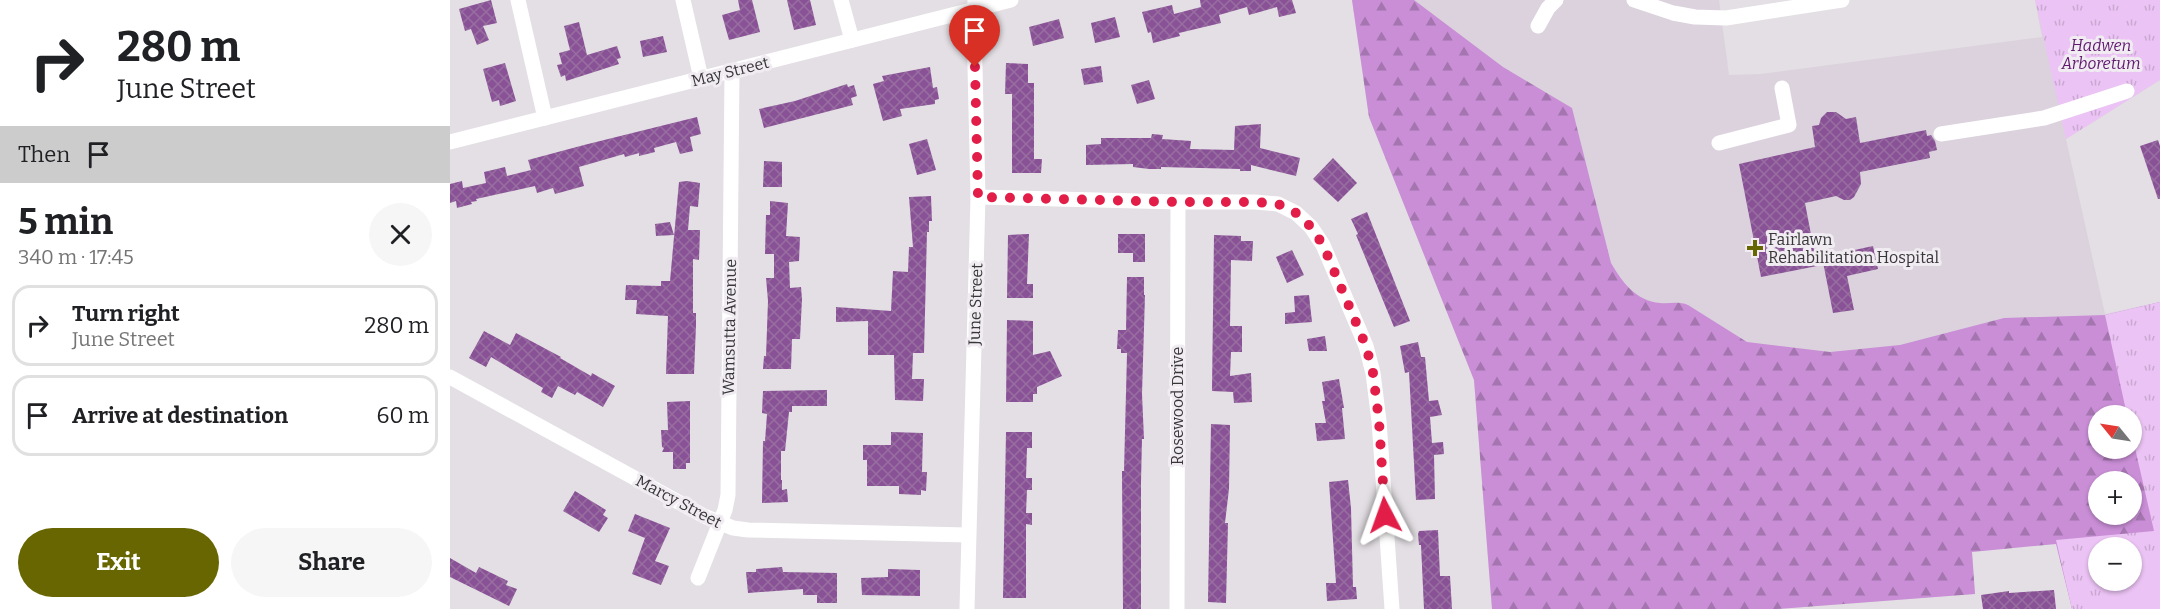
<!DOCTYPE html>
<html lang="en">
<head>
<meta charset="utf-8">
<style>
  body { margin:0; font-family:Bitter,serif; background:#f6f6f6; color:#202124; height:100vh; display:flex; flex-direction:column; font-size:22px; white-space:nowrap }
  * { box-sizing:border-box; margin:0 }
  p { font-size:20px; color:#757577 }
  .icon { flex:none; width:33px; height:33px; fill:none; stroke:currentColor; stroke-width:2; stroke-linecap:round; stroke-linejoin:round }
  .map { position:relative; flex:1; overflow:hidden }
  .sheet { display:flex; flex-direction:column; background:#fff; width:450px }
  .sheet>* { flex:none }
  .hud { background:#fff; color:#202124; overflow:hidden }
  .needle { width:39px; rotate:300deg }
  .tools { position:absolute; left:1638px; top:405px; display:grid; gap:12px }
  .tools a { display:grid; place-items:center; width:54px; height:54px; border-radius:50%; background:#fff; box-shadow:0 2px 4px #0004; font-size:30px }
  .pin { position:absolute; display:grid; place-items:center; width:51px; height:51px; color:#fff; margin:-62px -26px; border-radius:50% 50% 50% 0; rotate:-45deg; box-shadow:0 0 6px #0007 }
  .pin .icon { rotate:45deg }
  .me { position:absolute; width:66px; margin:-33px; rotate:356deg; stroke-linejoin:round; filter:drop-shadow(0 0 4px #0008) }
  .turn { display:flex; align-items:center; gap:21px; height:126px; padding:0 18px; font-size:27px }
  .turn .icon { width:78px; height:78px; stroke-width:2.5 }
  .turn b { display:block; font-size:42px; line-height:51px }
  .then { display:flex; align-items:center; height:57px; padding:0 18px; background:#0003; gap:12px; font-size:22px }
  .round { display:grid; place-items:center; flex:none; width:63px; height:63px; border-radius:32px; background:#f6f6f6 }
  .overview { display:flex; align-items:center; justify-content:space-between; height:102px; padding:0 18px }
  h1 { font-size:36px; font-weight:700; line-height:45px }
  .button { display:flex; gap:12px; margin-top:auto; padding:12px 18px }
  .button a { flex:1; height:69px; border-radius:36px; background:#676600; color:#fff; font-size:24px; font-weight:700; line-height:69px; text-align:center }
  .button a+a { background:#f6f6f6; color:#202124 }
  ul { padding:0; list-style:none }
  li { display:flex; align-items:center; gap:18px; height:81px; margin:0 12px 9px; padding:0 6px; border:3px solid #e0e0e0; border-radius:18px }
  li div { flex:1 }
  li b { display:block; font-size:22px }
  li em { font-style:normal }
  main { display:flex; flex:1; min-height:0 }
  .map>svg:first-child { display:block }
  .built { fill:#dbd2dd; fill-rule:evenodd }
  .forest { fill:url(#forest-firs); fill-rule:evenodd }
  .park { fill:url(#park-tufts); fill-rule:evenodd }
  .pitch { fill:#ebc3f4 }
  .building { fill:url(#building-cross-hatch) }
  .lines { fill:none; stroke-linecap:round; stroke-linejoin:round }
  .minor { stroke:#fff; stroke-width:15 }
  .route { stroke:#e11d48; stroke-width:10; stroke-dasharray:0 18 }
  .poi-dot { fill:#676600; stroke:#f0ecf1; stroke-width:2 }
  .labels { text-anchor:middle; stroke-width:6; stroke-linejoin:round; paint-order:stroke }
  .park-label { font-size:16px; font-style:italic; fill:#621a71; stroke:#f0ecf1 }
  .street-label { font-size:16px; fill:#373638; stroke:#f0ecf1 }
  .poi-label { font-size:16px; fill:#373638; stroke:#f0ecf1; text-anchor:start }
</style>
</head>
<body>
<main>
<section class="sheet">
<div class="hud">
<div class="turn"><svg class="icon" aria-label="right" viewBox="0 0 24 24"><path d="M7 20v-9h11M14 6l5 5-5 5"/></svg><div><b>280 m</b>June Street</div></div>
<div class="then">Then<svg class="icon" aria-label="arrive" viewBox="0 0 24 24"><path d="M6 21V4h12l-3 4 3 4H6"/></svg></div>
</div>
<div class="overview"><div><h1>5 min</h1><p>340 m · 17:45</p></div><a class="round"><svg class="icon" aria-label="close" viewBox="0 0 24 24"><path d="M6 6l12 12M18 6L6 18"/></svg></a></div>
<ul>
<li><svg class="icon" aria-label="right" viewBox="0 0 24 24"><path d="M7 20v-9h11M14 6l5 5-5 5"/></svg><div><b>Turn right</b><p>June Street</p></div><em>280 m</em></li>
<li><svg class="icon" aria-label="arrive" viewBox="0 0 24 24"><path d="M6 21V4h12l-3 4 3 4H6"/></svg><div><b>Arrive at destination</b></div><em>60 m</em></li>
</ul>
<div class="button"><a>Exit</a><a>Share</a></div>
</section>
<div class="map">
<svg width="1710" height="609" viewBox="0 0 1710 609">
  <defs>
    <pattern id="forest-firs" width="22" height="20" patternUnits="userSpaceOnUse" patternTransform="scale(1.5)"><rect width="22" height="20" fill="#c98ed6"/><path d="M5 1l3.5 6h-7zM16 11l3.5 6h-7z" fill="#a475af"/></pattern>
    <pattern id="park-tufts" width="24" height="20" patternUnits="userSpaceOnUse" patternTransform="scale(1.5)"><rect width="24" height="20" fill="#ebc3f4"/><path d="M3 7l-1-3M5 7V3M7 7l1-3M15 17l-1-3M17 17v-4M19 17l1-3" fill="none" stroke="#caa8d2"/></pattern>
    <pattern id="building-cross-hatch" width="8" height="8" patternUnits="userSpaceOnUse" patternTransform="scale(1.5)"><rect width="8" height="8" fill="#895296"/><path d="M0 0l8 8M0 8l8-8" fill="none" stroke="#986ea1"/></pattern>
  </defs>
  <rect width="100%" height="100%" fill="#e3dfe4"/>
  <path class="built" d="M902 0H1269L1279 75 1311 74 1592 37 1585 0H1710V80L1616 139 1655 314 1710 302V609H1622L1606 540 1522 552 1525 594 1327 609H1042L1024 380 919 117ZM1648 416H1682V448H1648ZM1648 482H1682V514H1648ZM1648 548H1682V580H1648Z"/>
  <path class="forest" d="M902 0H964L1053 67 1122 108 1161 263C1172 282 1186 301 1210 303 1220 304 1228 301 1238 305L1297 342 1380 352 1450 345 1554 318 1655 315 1710 302V544L1682 548H1648V580L1622 609 1606 544 1522 552 1525 594 1327 609H1042L1024 380 919 117ZM1648 416H1682V448H1648ZM1648 482H1682V514H1648Z"/>
  <g class="park">
    <path d="M1585 0H1710V80L1616 139Z"/>
    <path d="M1710 302V609H1622L1606 540 1704 531 1682 435V416L1677 415 1655 315ZM1648 548H1682V580H1648Z"/>
  </g>
  <path class="pitch" d="M1710 549V609H1654L1651 606 1654 591 1661 581 1682 580V565Z"/>
  <g class="building">
    <path d="M41 0 47 23 33 26 39 40 27 45 21 29 15 31 9 9Z"/>
    <path d="M288 0H302L310 32 279 40 272 15 290 10Z"/>
    <path d="M337 0H360L366 25 344 30Z"/>
    <path d="M750 0H842L846 13 829 17 827 7 799 15 797 7 769 15 771 23 729 33 730 36 703 43 701 32 698 33 692 12 722 5 724 14 751 7Z"/>
    <path d="M665 17 670 37 645 43 641 23Z"/>
    <path d="M609 19 614 38 583 46 579 27Z"/>
    <path d="M129 22 137 55 167 46 171 58 167 59 169 64 116 81 115 75 111 77 107 65 112 64 109 53 120 50 114 26Z"/>
    <path d="M213 36 217 52 193 57 190 41Z"/>
    <path d="M55 63 66 101 50 106 49 100 42 102 33 69Z"/>
    <path d="M556 63 578 64V83H584V159H592L591 173H562V94H555Z"/>
    <path d="M651 66 653 82 634 85 631 69Z"/>
    <path d="M480 67 483 88 487 87 489 99 485 100V104L450 109 452 116 433 121 423 84 434 81 432 76Z"/>
    <path d="M699 80 705 99 687 104 681 85Z"/>
    <path d="M397 84 398 87 404 85 407 96 401 98 403 105 314 128 309 109 345 101Z"/>
    <path d="M1377 112H1386L1396 119 1406 117 1410 143 1476 130 1477 136 1481 135 1485 141 1487 150 1479 152 1480 158 1410 172 1411 184 1404 197 1400 200H1394L1386 196 1355 203 1367 266 1311 277 1289 164 1365 147 1362 126 1369 125 1371 118Z"/>
    <path d="M247 117 251 134 240 137 243 151 230 154 226 142 204 148 205 152 189 156V153L175 157 174 154 129 167 134 186 105 194 103 188 87 193 85 186 26 199 27 201 21 202 22 204 7 208 6 201 0 203V184L12 181 13 188 36 183 34 172 55 167 57 176 81 170 78 160 134 145Z"/>
    <path d="M811 124 810 148 850 158 846 176 801 165V171H790V169L711 167V169H699L683 167V164L636 165V145L651 144V138H701L702 134 713 135 712 139 741 141 740 149 784 150 785 126Z"/>
    <path d="M477 139 486 170 467 175 459 144Z"/>
    <path d="M1708 140 1710 146V199H1708L1690 146Z"/>
    <path d="M883 158 907 183 888 202 863 179Z"/>
    <path d="M314 161 332 162V187H313Z"/>
    <path d="M237 181 250 183 248 207 240 206 238 230H250L249 260 243 259V313H246V325L244 374H216L218 316 186 314 187 300H175L176 285 211 286V281H220L229 182Z"/>
    <path d="M481 196 482 221H479V232H477L474 353H463L462 379H474L473 401 445 400 444 355H418V321L386 322V307L441 311 443 271 458 272 459 247H463L459 197Z"/>
    <path d="M320 201 338 203 336 236 350 237 349 261 339 262 340 288 351 287 352 299 350 339H342L341 369H313L314 356H316L318 301 316 278H324V254H315L316 215H320Z"/>
    <path d="M917 212 960 321 944 327 906 235 908 234 901 219Z"/>
    <path d="M220 222 224 235 206 236 205 224Z"/>
    <path d="M579 234 577 284H583V298H557L558 235Z"/>
    <path d="M668 234H695V262H683V253H668Z"/>
    <path d="M764 235 791 236V241H803L802 261 781 260 780 326H792V352H781L780 376 801 373 802 402 784 403 783 392 762 391Z"/>
    <path d="M1423 246 1428 269 1397 276 1404 310 1383 313 1372 257Z"/>
    <path d="M842 250 854 275 837 283 826 257Z"/>
    <path d="M677 277H694V295H695L692 394 694 439H692L691 482V609H673L672 471H674L677 353H671V349H667L668 330H676Z"/>
    <path d="M859 295 862 322 835 324V313L845 312 844 296Z"/>
    <path d="M557 320 583 321V355L600 351 612 376 587 387V394H583V402H556Z"/>
    <path d="M34 331 60 345 66 333 111 357 110 358 141 376 142 373 165 386 153 407 127 392 125 395 108 386 102 398 91 392 93 388 41 357 36 367 19 358Z"/>
    <path d="M875 336 877 351H859L857 339Z"/>
    <path d="M968 342 971 357H975L979 401 988 400 992 415 980 417 982 443 993 442 994 454 984 455 985 499 966 500 959 372 955 373 950 346Z"/>
    <path d="M889 379 894 408H892L895 439 867 441 865 423H876L872 401H875L872 382Z"/>
    <path d="M377 390V406H342V412H339L335 451H331V480H332V490L337 489 338 502 312 503 313 441H315L317 414 312 413 313 391Z"/>
    <path d="M240 401V463H236V469H223V452H212L214 448 212 447 211 430H218L217 402Z"/>
    <path d="M761 424 780 425 779 489 775 523H778L776 603 758 602Z"/>
    <path d="M441 432 473 433 472 472H477L476 491 471 490V495L449 494V486H417V460H413V445H441Z"/>
    <path d="M556 432H582V448H577L576 478H582V490H577L576 513H582V525L576 524V598H553Z"/>
    <path d="M898 480 901 508 903 587H906L907 599 877 601 876 583H886L879 482Z"/>
    <path d="M125 491 156 510 153 515 158 518 149 532 113 511Z"/>
    <path d="M185 514 220 528 205 561 219 566 211 585 182 574 195 538 178 531Z"/>
    <path d="M988 530 990 576H1000L1002 609H974L971 545H969L968 534 969 531Z"/>
    <path d="M0 558 26 573 29 567 58 581 56 585 67 589 59 606 0 577Z"/>
    <path d="M332 567 333 572 387 573V603H367V595H353V589L298 593 296 572H306V569Z"/>
    <path d="M438 569 470 570V596L412 595 411 578 438 577Z"/>
    <path d="M1604 590 1606 609H1533L1531 595 1559 591V593Z"/>
  </g>
  <g class="lines">
    <g class="minor">
      <path d="M68 0 95 118"/>
      <path d="M233 0 251 78"/>
      <path d="M391 0 402 40"/>
      <path d="M1184 0 1223 13 1245 17 1276 18 1392 0"/>
      <path d="M1088 26 1098 8 1106 0"/>
      <path d="M1491 134 1594 118 1677 91"/>
      <path d="M0 142 561 0"/>
      <path d="M1269 143 1339 125 1332 88"/>
      <path d="M528 197 728 202H805L828 204 846 213 861 227 873 245 916 346 923 373 929 421 942 609"/>
      <path d="M0 377 254 516 283 528 298 530 518 535"/>
      <path d="M248 578 275 510 278 495 282 71"/>
      <path d="M517 609 528 197 524 24 525 0"/>
      <path d="M727 609 728 202"/>
    </g>
  </g>
  <g class="lines">
    <path class="route" d="M525 67 528 197 728 202H805L828 204 846 213 861 227 873 245 916 346 923 373 929 421 935 515"/>
  </g>
  <path class="poi-dot" d="M1302 239h6v6h6v6h-6v6h-6v-6h-6v-6h6z"/>
  <g class="labels">
    <g class="park-label">
      <text x="1651" y="51">Hadwen<tspan x="1651" dy="18">Arboretum</tspan></text>
    </g>
    <g class="street-label">
      <text transform="translate(280 71) rotate(-14)" y="6">May Street</text>
      <text transform="translate(525 304) rotate(-88)" y="6">June Street</text>
      <text transform="translate(279 327) rotate(-89)" y="6">Wamsutta Avenue</text>
      <text transform="translate(727 406) rotate(-90)" y="6">Rosewood Drive</text>
      <text transform="translate(229 501) rotate(28)" y="6">Marcy Street</text>
    </g>
    <g class="poi-label">
      <text x="1318" y="245">Fairlawn<tspan x="1318" dy="18">Rehabilitation Hospital</tspan></text>
    </g>
  </g>
</svg>
<div class="tools">
<a><svg class="needle" viewBox="-14 -14 28 28"><path d="M0-13l5 13h-10z" fill="#e53935"/><path d="M0 13l5-13h-10z" fill="#757577"/></svg></a>
<a>+</a>
<a>−</a>
</div>
<div class="pin" style="left:525px;top:67px;background:#d93025"><svg class="icon" aria-label="arrive" viewBox="0 0 24 24"><path d="M6 21V4h12l-3 4 3 4H6"/></svg></div>
<svg class="me" style="left:935px;top:515px" viewBox="-20 -20 40 40"><path d="M0-17L14 15 0 8-14 15z" fill="#e11d48" stroke="#fff" stroke-width="4"/></svg>
</div>
</main>
</body>
</html>
